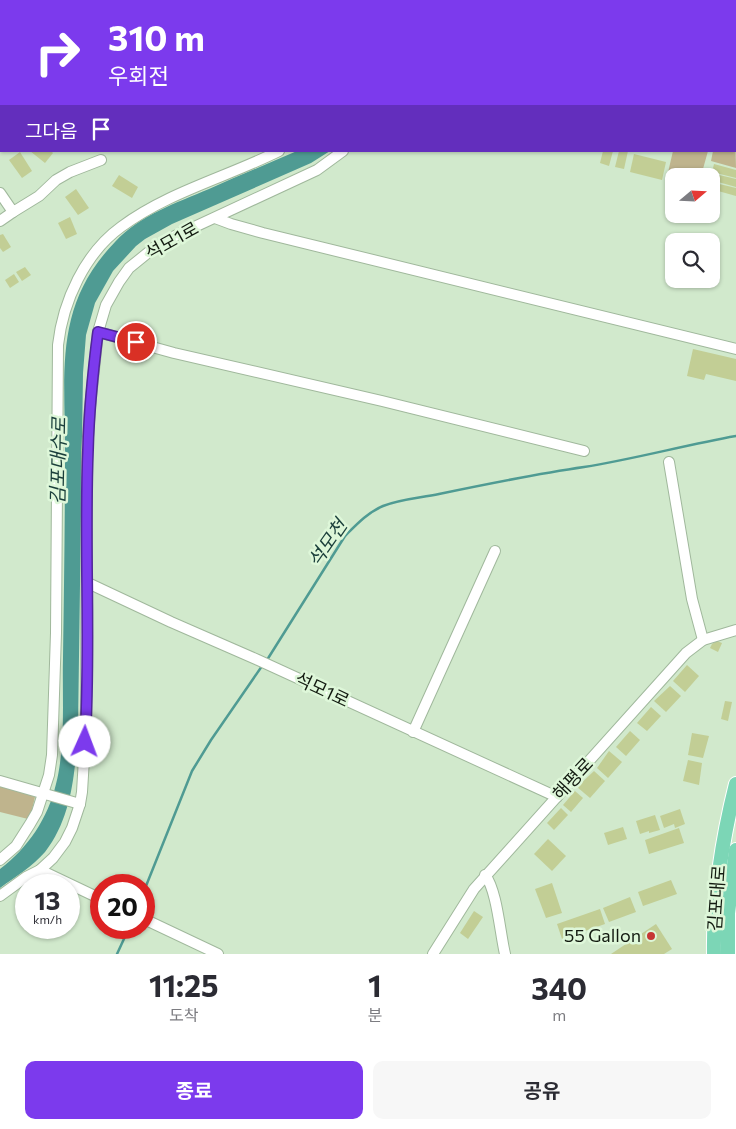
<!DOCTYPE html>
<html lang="ko">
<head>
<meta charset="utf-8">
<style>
  body { margin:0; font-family:Commissioner,"Noto Sans KR",sans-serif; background:#f7f7f7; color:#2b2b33; height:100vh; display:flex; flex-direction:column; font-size:19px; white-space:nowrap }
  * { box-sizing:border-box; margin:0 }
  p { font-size:16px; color:#7c7c81 }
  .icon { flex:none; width:28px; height:28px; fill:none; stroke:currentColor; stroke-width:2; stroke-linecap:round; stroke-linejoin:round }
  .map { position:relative; height:954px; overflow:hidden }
  .details { display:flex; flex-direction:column; background:#fff; flex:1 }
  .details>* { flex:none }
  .banner { position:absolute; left:0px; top:0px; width:736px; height:152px; box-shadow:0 1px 4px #0004; background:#7c3aed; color:#fff; overflow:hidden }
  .needle { width:32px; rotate:71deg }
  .tools { position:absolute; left:665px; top:168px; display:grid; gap:10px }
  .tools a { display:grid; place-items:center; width:55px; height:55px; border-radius:10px; background:#fff; box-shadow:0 1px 4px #0004; font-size:25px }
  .speed { position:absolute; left:15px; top:874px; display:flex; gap:10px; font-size:25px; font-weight:700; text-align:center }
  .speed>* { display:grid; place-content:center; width:65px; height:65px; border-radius:50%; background:#fff; box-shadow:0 1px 4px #0004; line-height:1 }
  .speed small { font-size:12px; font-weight:400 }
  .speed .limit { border:8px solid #d22; background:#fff; color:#111 }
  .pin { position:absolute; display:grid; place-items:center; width:42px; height:42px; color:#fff; margin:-21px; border:2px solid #fff; border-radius:50%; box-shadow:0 1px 5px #0007 }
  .me { position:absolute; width:55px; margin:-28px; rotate:2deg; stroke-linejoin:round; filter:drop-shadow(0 0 4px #0008) }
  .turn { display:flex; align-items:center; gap:18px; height:105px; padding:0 25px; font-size:22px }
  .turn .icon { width:65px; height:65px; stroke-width:2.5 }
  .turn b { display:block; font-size:35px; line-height:42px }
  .then { display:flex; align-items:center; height:48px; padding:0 25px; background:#0003; gap:10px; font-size:19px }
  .eta { display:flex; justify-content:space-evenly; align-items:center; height:85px; text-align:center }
  .eta b { font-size:30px; font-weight:700; line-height:35px }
  .action { display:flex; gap:10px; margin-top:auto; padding:10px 25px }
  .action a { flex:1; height:58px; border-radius:10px; background:#7c3aed; color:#fff; font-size:20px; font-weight:700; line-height:58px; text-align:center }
  .action a+a { background:#f7f7f7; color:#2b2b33 }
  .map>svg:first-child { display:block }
  .green { fill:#bfb48d }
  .water { fill:#4f9b93 }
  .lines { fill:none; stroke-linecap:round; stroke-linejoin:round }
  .stream { stroke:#4f9b93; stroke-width:2.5 }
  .building { fill:#c2ce95 }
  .minor-casing { stroke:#a0b89c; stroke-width:12 }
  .major-casing { stroke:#fff; stroke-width:16 }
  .minor { stroke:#fff; stroke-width:10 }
  .major { stroke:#7cd6b6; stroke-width:14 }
  .route-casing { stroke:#51269a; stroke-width:12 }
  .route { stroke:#7c3aed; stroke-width:9 }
  .poi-dot { fill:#c63733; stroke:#def7d9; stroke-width:2 }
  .labels { text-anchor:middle; stroke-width:5; stroke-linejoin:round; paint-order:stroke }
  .street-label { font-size:18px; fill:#121a10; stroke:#def7d9 }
  .poi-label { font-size:18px; fill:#121a10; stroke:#def7d9; text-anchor:end }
  .water-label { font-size:19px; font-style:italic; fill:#1a3e3a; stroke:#def7d9 }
</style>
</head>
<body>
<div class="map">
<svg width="736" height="954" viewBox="0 0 736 954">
  <rect width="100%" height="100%" fill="#d1e9cc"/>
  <g class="green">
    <path d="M735 133 736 168 711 161 713 151H735Z"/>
    <path d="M673 151H708L701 176H674V186L667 185 666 181Z"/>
    <path d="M0 783 35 797 31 814 28 819 0 812Z"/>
  </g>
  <path class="water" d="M297 151H330L311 163 172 224 145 239 136 246 113 271 95 303 86 335 83 373 78 727C75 770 73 816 45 852 33 866 15 877 0 888V869C28 848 48 818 56 784 66 745 62 698 63 658 64 589 65 519 65 450 65 370 54 305 115 242 140 215 176 203 209 189 238 176 267 164 297 151Z"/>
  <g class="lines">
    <g class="stream">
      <path d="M267 660 345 536C357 524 367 513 383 506 401 499 420 498 439 494 487 484 535 474 584 467 635 459 685 445 736 436"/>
      <path d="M144 891 192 771 211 740 262 666"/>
      <path d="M117 954 129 928"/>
    </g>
  </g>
  <g class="building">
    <path d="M30 151H51L53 153 45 163Z"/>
    <path d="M603 151H613L609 166 600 163Z"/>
    <path d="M619 151H628L624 169 615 167Z"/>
    <path d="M20 152 32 171 22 178 9 160Z"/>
    <path d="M634 154 666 162 662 180 630 172Z"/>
    <path d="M714 164 736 170V178L712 172Z"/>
    <path d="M711 173 736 179V187L711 180Z"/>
    <path d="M119 175 138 187 132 198 112 186Z"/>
    <path d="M711 182 736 188V196L711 189Z"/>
    <path d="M76 189 89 208 78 215 65 197Z"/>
    <path d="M70 217 77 234 66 239 58 223Z"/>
    <path d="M3 234 11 247 3 252 0 248V235Z"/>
    <path d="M25 267 31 275 22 281 16 272Z"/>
    <path d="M14 274 19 282 10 288 5 280Z"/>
    <path d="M693 349 736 359V381L706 374 704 380 687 376Z"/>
    <path d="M717 641 722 643 718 652 710 648 712 644Z"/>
    <path d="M687 665 699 676 685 692 673 681Z"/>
    <path d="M670 686 681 696 666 712 654 701Z"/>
    <path d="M725 701 732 702 728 721 721 719Z"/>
    <path d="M651 707 661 716 647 731 637 723Z"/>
    <path d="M630 731 640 740 626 756 616 747Z"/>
    <path d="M692 733 709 736 703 758 688 755Z"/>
    <path d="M609 751 622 762 608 778 597 768Z"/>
    <path d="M688 760 702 763 699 785 683 781Z"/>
    <path d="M594 771 605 781 590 798 577 787Z"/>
    <path d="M575 791 583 798 571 812 563 805Z"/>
    <path d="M561 808 568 815 554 830 547 823Z"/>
    <path d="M680 809 685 824 675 828 674 824 664 828 660 816Z"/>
    <path d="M655 815 660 830 649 833V831L640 834 636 821Z"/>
    <path d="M623 827 627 839 608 845 604 833Z"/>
    <path d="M679 828 684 843 649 854 645 840Z"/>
    <path d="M548 839 566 856 552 871 534 854Z"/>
    <path d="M671 880 677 894 643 906 638 892Z"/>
    <path d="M552 883 562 913 546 918 535 889Z"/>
    <path d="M630 897 636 912 609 922 603 908Z"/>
    <path d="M600 909 605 924 562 939 557 924Z"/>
    <path d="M474 911 483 917 468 939 460 933Z"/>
    <path d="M656 924 672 949 664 954H611Z"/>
  </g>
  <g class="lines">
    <g class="minor-casing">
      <g id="minor">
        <path d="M323 0 324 1"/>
        <path d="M362 0 363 1"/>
        <path d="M564 0 566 1"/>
        <path d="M58 1V0"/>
        <path d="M271 1 273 0"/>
        <path d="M735 55H736"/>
        <path d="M0 193 13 212 39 196 56 180 70 172 101 160"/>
        <path d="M215 218 231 224 263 233 736 349"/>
        <path d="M0 221 13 212"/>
        <path d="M98 332 174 353 382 401 584 451"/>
        <path d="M669 462 692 599 703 640"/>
        <path d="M88 583 171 622 258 660 557 797"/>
        <path d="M413 732 495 551"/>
        <path d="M0 781 80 804"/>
        <path d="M0 860 16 846 30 824 37 812 49 775 52 755 56 633 58 345C63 301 85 253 121 227 168 192 227 177 279 151"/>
        <path d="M40 870 101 899"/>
        <path d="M485 875C497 890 500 933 505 954"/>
        <path d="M0 896 26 877 40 870 53 858 65 842 72 828 80 804 82 792 86 725 87 451 90 407 98 332 106 305 119 282 129 268 155 247 175 236 317 170 343 151"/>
        <path d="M144 919 218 954"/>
        <path d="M433 954 474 889 686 653 703 640 736 630"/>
      </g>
    </g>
    <g class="major-casing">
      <g id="major">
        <path d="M714 954C713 896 722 840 736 784"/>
        <path d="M728 954V913L736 850"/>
      </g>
    </g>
    <use href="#minor" class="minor"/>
    <use href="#major" class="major"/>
  </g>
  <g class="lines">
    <g class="route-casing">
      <path id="route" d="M85 742C91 645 84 547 88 450 89 410 93 371 98 332L136 342"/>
    </g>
    <use href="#route" class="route"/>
  </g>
  <circle class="poi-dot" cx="651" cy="936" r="5"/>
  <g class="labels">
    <g class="street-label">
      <text transform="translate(172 241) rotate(-29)" y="6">석모1로</text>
      <text transform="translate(322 690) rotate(25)" y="6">석모1로</text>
      <text transform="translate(573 779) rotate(-47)" y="6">해평로</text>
      <text transform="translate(717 898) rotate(-86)" y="6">김포대로</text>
    </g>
    <g class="poi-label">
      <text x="641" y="942">55 Gallon</text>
    </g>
    <g class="water-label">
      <text transform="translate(58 461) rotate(-89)" y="7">김포대수로</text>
      <text transform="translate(327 543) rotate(-55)" y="7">석모천</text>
    </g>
  </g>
</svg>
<div class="tools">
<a><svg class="needle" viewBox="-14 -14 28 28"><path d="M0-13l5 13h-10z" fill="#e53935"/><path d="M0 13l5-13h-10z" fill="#7c7c81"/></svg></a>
<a><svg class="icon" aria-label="search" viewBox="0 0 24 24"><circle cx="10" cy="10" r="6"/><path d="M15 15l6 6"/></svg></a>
</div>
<div class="speed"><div>13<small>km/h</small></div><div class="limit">20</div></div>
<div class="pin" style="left:136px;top:342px;background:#d93025"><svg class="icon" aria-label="arrive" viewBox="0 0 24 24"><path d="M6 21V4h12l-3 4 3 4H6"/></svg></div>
<svg class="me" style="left:85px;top:742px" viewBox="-20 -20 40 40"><circle r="19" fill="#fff"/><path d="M0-13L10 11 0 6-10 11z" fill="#7c3aed"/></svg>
<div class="banner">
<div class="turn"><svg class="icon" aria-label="right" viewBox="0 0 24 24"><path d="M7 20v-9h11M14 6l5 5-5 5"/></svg><div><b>310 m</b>우회전</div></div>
<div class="then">그다음<svg class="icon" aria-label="arrive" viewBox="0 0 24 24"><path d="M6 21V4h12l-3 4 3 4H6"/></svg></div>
</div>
</div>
<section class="details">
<div class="eta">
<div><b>11:25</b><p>도착</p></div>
<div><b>1</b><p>분</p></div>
<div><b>340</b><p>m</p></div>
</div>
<div class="action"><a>종료</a><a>공유</a></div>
</section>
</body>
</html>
